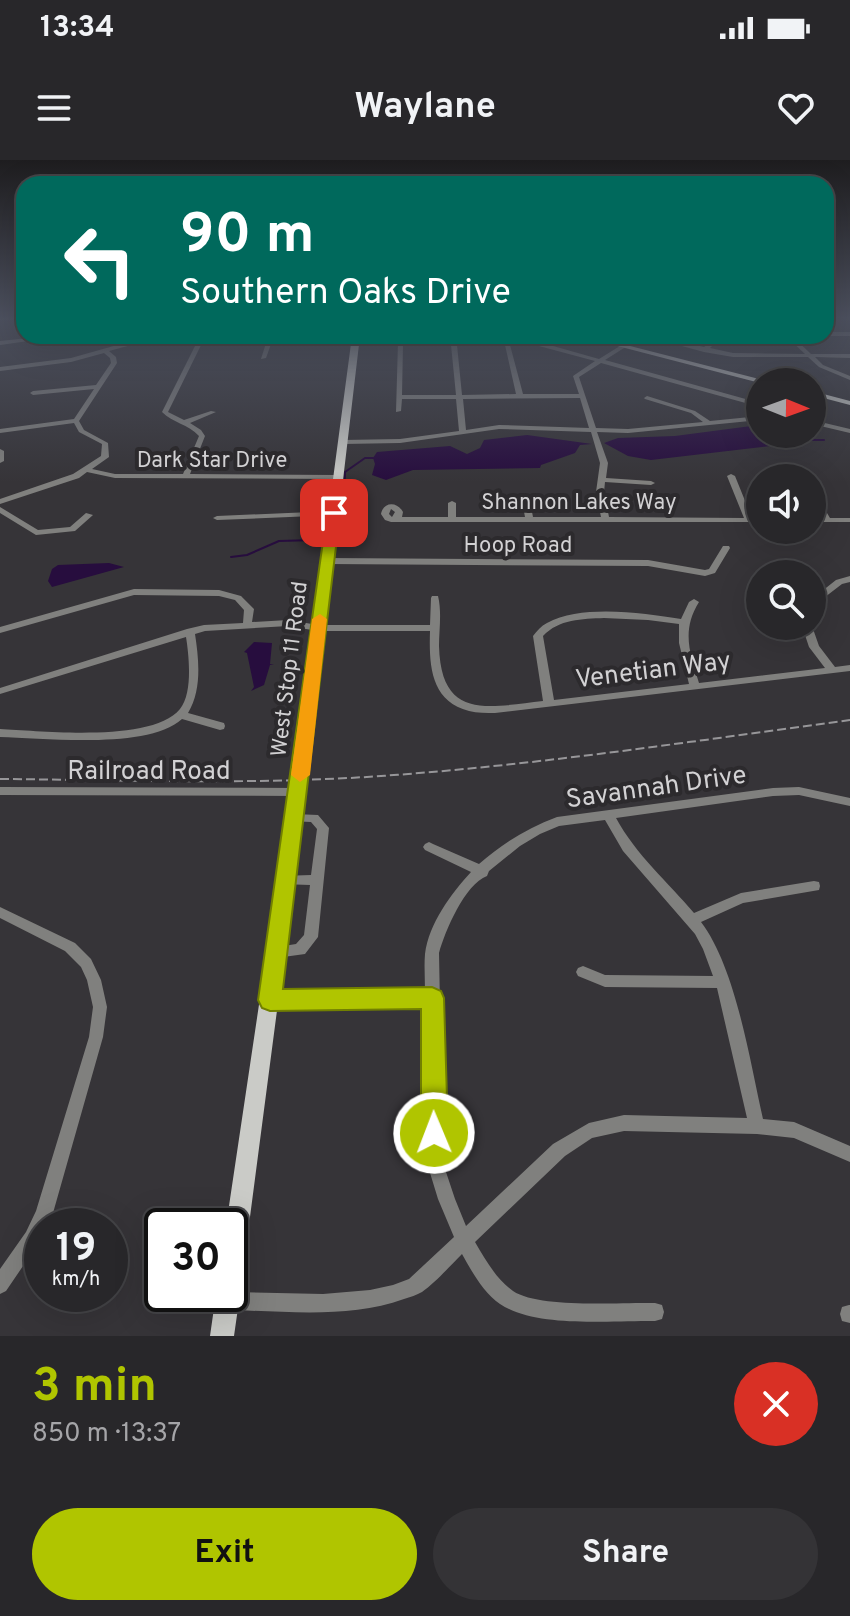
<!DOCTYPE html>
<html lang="en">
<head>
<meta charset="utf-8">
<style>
  body { margin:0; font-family:Overpass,sans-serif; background:#343336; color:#f1f3f6; height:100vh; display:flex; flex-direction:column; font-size:30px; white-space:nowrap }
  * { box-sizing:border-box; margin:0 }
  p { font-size:26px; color:#a5a5a8 }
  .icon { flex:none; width:44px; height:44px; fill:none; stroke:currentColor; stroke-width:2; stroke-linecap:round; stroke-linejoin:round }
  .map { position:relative; height:1176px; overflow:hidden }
  .details { display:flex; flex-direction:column; background:#28272a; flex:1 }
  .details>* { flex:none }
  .hud { position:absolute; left:16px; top:16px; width:818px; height:168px; border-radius:24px; box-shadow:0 8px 32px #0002,0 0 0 2px #444447; background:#00695c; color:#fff; overflow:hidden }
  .needle { width:52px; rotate:91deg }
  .controls { position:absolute; left:746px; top:208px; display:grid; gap:16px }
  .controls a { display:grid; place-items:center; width:80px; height:80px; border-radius:50%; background:#28272a; box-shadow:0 8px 32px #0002,0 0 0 2px #444447; font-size:40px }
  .speed { position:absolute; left:24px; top:1048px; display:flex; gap:16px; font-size:40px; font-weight:700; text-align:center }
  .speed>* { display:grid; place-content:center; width:104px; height:104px; border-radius:50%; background:#28272a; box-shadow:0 8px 32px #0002,0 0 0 2px #444447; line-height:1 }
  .speed small { font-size:20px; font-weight:400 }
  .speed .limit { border:4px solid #111; border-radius:12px; background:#fff; color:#111 }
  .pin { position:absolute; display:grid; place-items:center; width:68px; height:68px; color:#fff; margin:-34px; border-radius:16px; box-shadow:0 4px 12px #0006 }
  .me { position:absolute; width:88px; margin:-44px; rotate:359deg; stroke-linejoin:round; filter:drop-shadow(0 0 6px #0008) }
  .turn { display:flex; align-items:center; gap:28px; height:168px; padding:0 32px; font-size:36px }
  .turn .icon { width:104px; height:104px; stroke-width:2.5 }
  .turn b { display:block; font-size:56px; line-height:68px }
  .round { display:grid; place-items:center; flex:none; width:84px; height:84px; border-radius:42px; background:#343336 }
  .summary { display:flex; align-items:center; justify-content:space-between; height:136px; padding:0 32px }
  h1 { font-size:48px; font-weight:700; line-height:60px; color:#b0c500 }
  .cta { display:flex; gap:16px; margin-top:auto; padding:16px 32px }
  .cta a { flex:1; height:92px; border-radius:48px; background:#b0c500; color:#111; font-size:32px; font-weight:700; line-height:92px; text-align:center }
  .cta a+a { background:#343336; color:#f1f3f6 }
  .status { display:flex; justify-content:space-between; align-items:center; height:56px; padding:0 40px; background:#28272a; direction:ltr }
  .status svg { height:22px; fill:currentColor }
  header { display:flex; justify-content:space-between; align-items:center; height:104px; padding:0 32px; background:#28272a; font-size:36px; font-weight:700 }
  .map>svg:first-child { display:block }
  .water { fill:#270d3e }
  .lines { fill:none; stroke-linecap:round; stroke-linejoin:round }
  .stream { stroke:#270d3e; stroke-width:2 }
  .minor { fill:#80807e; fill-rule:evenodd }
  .major { fill:#cacbc7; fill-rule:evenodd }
  .rail { stroke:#979699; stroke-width:2; stroke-dasharray:9 4; stroke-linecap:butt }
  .route { fill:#b0c500; stroke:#728000; stroke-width:2 }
  .slow { fill:#f59e0b }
  .labels { text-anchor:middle; stroke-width:8; stroke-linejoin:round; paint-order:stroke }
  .far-street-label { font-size:22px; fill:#d2d1d3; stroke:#2c2a2d }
  .street-label { font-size:26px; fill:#d2d1d3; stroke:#2c2a2d }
</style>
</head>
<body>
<div class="status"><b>13:34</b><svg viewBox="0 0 49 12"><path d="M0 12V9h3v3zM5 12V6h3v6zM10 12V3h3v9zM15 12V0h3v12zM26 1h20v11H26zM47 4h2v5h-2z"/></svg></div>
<header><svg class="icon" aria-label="menu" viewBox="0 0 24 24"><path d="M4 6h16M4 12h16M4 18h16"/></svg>Waylane<svg class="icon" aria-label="heart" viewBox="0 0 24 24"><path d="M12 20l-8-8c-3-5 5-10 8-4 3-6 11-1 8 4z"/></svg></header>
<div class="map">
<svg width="850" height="1176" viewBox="0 0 850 1176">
  <rect width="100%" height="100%" fill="#363438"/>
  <g class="water">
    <path d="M759 265 760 274H801L804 282 651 300 628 296 604 283 618 278 675 276Z"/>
    <path d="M527 275 592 284 580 285 575 293 541 305 540 308 413 310 386 320 372 315 375 304 373 298 377 292 450 286 467 294 480 288 484 280Z"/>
    <path d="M109 403 124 407 52 427 48 421 52 409 58 405Z"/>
    <path d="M254 482 272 483 270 504 274 505H270L264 525 251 531 254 527 247 493 244 492Z"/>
  </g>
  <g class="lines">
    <g class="stream">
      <path d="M804 280H824"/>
      <path d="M338 354 344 352 345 312 365 298H373"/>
      <path d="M231 397 247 395 279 381 315 380 329 358"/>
    </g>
    <g class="minor">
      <rect x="0" y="158" width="24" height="2"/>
      <rect x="826" y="172" width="24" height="4"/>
      <path d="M47 176H64L0 185V181Z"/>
      <path d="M200 176 205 177 168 252 184 260 211 251 216 252 190 263 201 270 205 276 190 314 338 315H341V319L115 318 87 312 79 318 0 344V339L73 314 101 296 102 284 79 272 74 263 0 273V269L74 259 94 229 33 235 30 233 33 231 96 225 111 203 110 198 104 193 71 202 0 211V207L71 198 135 180H198ZM135 184H196L162 252C173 263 188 264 199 276L183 314H115L92 309 109 297 108 283 84 270 79 261 117 203 116 197 109 191Z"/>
      <path d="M273 176H283L302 180H355L358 182 355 184H302L281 179 271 184 266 198 261 199 266 183 276 178Z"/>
      <path d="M636 176H643L605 200 760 243V247L601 203 579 217 596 268 628 269 703 262 691 253 645 239 644 238 647 236 695 251 710 261 760 256V260L628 273 597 272 608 303 606 318 651 321 655 323 651 325 605 322 604 332 609 357 744 358 727 316 731 314 735 316 752 358H760V362H391L385 360 381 354C383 342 397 341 403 352L402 357H448V343L452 341 456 343V357H525L521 336 525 334 529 336 533 357H601L596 332 600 303 591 272 499 269 400 283 343 284 340 282 343 280 400 279 459 271 456 239H402L401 251 396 252 398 182H504L503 179 506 177 510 182H539L599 199ZM403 185H451L456 235H402ZM457 185H505L516 234 462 235ZM510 185 539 186 595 201 573 216 579 234H523ZM580 238 589 268 499 265 466 270 463 239ZM391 349 395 352 392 357 389 354Z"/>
      <path d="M645 176H655L704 187 708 184 707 176H713L714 184 710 188 733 193 805 194 786 176H792L811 194H850V198L815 197 823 205 850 216V220L819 207 808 197H733L704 192Z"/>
      <path d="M812 260 850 269V273L812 264Z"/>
      <path d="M0 289 4 291V301L0 303Z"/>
      <path d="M795 307H801L807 318H799L794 309Z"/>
      <path d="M812 333H815L830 358H850V362H812V358H822L812 341Z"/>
      <path d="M0 347 38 370 70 367 86 353 93 355 75 371 36 375 0 353Z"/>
      <path d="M334 351 338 353 337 355 217 360 213 358 217 356Z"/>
      <path d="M723 386H729L730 388 715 413 705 416 648 406 328 404 324 401 328 398 648 400 705 410 709 409Z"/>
      <path d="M850 416V422L842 424 812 447V439L836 420Z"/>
      <path d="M134 429 219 430 241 436 254 449 252 462 288 460 318 465H430L431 438 432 436H438C442 452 439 470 439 486 441 561 488 547 543 541L533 476C537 471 541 466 547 463 582 444 643 453 681 459L689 442 694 439 699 442C681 471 690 493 699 523L825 508 809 487 802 466H812L819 486 835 507 850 505V511L495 553C487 553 477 553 469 551 430 541 429 504 430 471H318L288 466 205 471 195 474C199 500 202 530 188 553L224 563 225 566 224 569 220 570 182 559C148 590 45 578 0 577V569C42 571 152 583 180 549 193 533 189 496 186 477L0 534V528L187 469 204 465 243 463 244 450 235 440 219 436 134 435 0 473V467ZM604 458 648 460 679 464V483L689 524 554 540 543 476C559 459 582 459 604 458Z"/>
      <path d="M0 627 298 628 302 629 304 632 302 635 298 636 0 635Z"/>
      <path d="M799 627 850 638V646L799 635 773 636 616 658C636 695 668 722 694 753L741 733 814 721 819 722 820 726 819 730 743 743 701 762C736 808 750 902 763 959L794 962 850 986V1002L794 978 757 974 624 971 592 978 565 996 475 1082C485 1099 496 1119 513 1131 540 1149 620 1142 655 1143L662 1145 664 1152 662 1159 655 1161C611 1160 537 1169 500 1144 483 1132 472 1112 462 1094 450 1106 435 1123 422 1132 417 1135 410 1137 404 1139 348 1159 286 1151 227 1150L221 1147 218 1141 221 1135 230 1134V1132L323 1134 370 1130 393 1125 409 1119 454 1077 438 1039 427 1003 426 845 270 847 265 845 263 840 265 835 270 833 425 832C425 819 424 806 425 794 429 763 451 734 471 712L425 690 423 687 425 684 429 682 433 684 479 704C502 684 527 668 557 657L773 628ZM605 660 623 691 695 774 703 789 713 816 605 815 583 806 578 808 576 812 578 816 605 827 717 828 747 958 624 955 589 963 553 984 466 1066 455 1039 443 1003 439 793C445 771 465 724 487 716L489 711 520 686 540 674 559 666Z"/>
      <path d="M294 654 318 655 329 668 318 777 305 794 276 798 271 796 269 792 271 788 296 784 304 775 310 725 281 724 280 720 281 716 311 715 317 669 311 662 290 661 288 658 290 655Z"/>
      <path d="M0 747 75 783 91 799 101 820 107 847 103 877 53 1053 47 1066H42V1076L38 1084 6 1131 0 1134V1109L26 1072 36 1051 89 877 93 847 87 820 81 807 65 791 0 758Z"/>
      <path d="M849 1145H850V1163L842 1161 840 1154 842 1147Z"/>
    </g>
    <g class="major">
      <path d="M352 176H360L312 583 242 1118 237 1127 240 1134 234 1176H210L216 1134H230V1066H226L298 583Z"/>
      <path d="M579 176H591L771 222 760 223Z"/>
      <path d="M812 231 850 241V245L812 235Z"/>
    </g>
    <path class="rail" d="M0 619C127 620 254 625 381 616 538 605 694 581 850 560"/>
  </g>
  <linearGradient id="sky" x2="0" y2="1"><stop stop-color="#1e1d1f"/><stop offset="0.49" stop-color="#4c505e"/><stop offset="1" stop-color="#4c505e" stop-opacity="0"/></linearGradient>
  <rect width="850" height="322" fill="url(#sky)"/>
  <path class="route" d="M334 349 340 353 283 829 432 827 441 831 444 838 448 973 444 982 434 986 425 982 421 973V849L270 851 262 848 258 840 327 353Z"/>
  <path class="slow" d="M320 454 327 459 310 615 300 622 291 615 312 459Z"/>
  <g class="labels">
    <g class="far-street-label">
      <text x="212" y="307">Dark Star Drive</text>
      <text x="579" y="349">Shannon Lakes Way</text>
      <text x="518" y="392">Hoop Road</text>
      <text transform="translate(288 509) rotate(-83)" y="8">West Stop 11 Road</text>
    </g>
    <g class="street-label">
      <text transform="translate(653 509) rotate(-7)" y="9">Venetian Way</text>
      <text x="149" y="619">Railroad Road</text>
      <text transform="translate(656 626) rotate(-8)" y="9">Savannah Drive</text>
    </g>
  </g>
</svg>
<div class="controls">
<a><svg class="needle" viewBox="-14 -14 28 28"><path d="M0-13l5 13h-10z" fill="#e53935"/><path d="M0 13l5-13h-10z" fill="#a5a5a8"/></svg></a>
<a><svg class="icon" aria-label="sound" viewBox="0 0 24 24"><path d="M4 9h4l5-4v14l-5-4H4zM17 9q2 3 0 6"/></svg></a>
<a><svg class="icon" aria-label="search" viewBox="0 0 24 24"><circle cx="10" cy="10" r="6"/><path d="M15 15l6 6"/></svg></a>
</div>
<div class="speed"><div>19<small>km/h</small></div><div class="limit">30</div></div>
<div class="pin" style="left:334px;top:353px;background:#d93025"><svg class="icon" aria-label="arrive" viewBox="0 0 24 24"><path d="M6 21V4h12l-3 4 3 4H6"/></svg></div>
<svg class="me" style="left:434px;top:973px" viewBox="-20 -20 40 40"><circle r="17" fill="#b0c500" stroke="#fff" stroke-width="3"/><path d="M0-11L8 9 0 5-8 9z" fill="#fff"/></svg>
<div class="hud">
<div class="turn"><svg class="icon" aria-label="left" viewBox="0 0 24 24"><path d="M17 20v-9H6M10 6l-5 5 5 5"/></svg><div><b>90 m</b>Southern Oaks Drive</div></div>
</div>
</div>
<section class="details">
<div class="summary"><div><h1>3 min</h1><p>850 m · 13:37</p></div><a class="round" style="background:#d93025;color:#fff"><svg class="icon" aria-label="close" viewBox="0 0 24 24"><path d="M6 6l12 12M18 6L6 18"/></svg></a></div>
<div class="cta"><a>Exit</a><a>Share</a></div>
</section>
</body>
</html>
